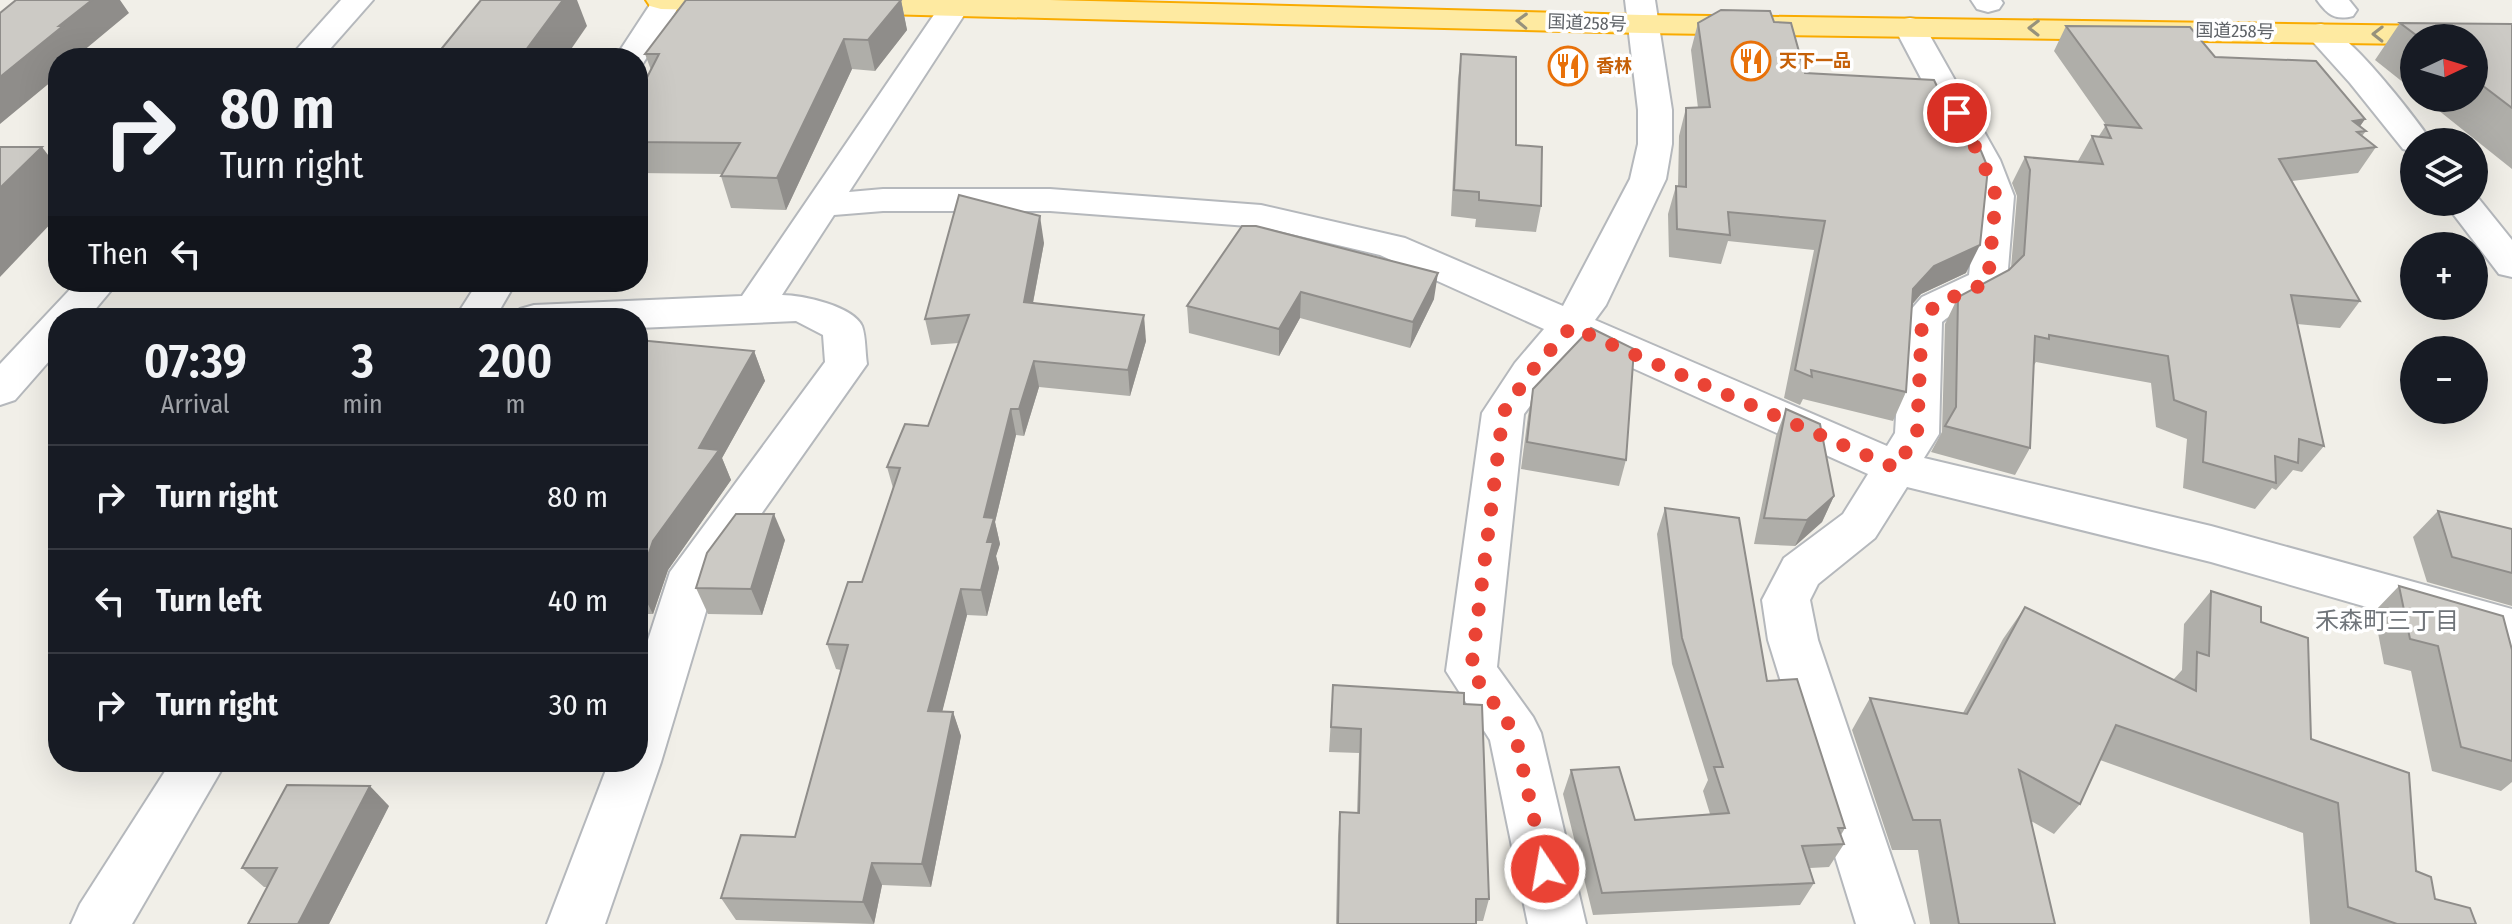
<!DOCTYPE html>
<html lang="en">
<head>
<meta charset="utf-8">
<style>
  body { margin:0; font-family:"Fira Sans Condensed","Noto Sans JP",sans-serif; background:#20242c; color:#f1f3f6; height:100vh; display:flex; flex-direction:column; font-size:30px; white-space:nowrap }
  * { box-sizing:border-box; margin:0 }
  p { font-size:26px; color:#9ea1a6 }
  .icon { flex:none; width:44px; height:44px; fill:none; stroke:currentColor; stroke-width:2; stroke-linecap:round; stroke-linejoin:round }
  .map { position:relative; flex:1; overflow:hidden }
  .drawer { position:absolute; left:48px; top:308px; width:600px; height:464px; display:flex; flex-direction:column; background:#171b24; border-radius:32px; box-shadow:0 8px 32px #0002 }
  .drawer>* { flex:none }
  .guide { position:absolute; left:48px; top:48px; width:600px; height:244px; border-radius:32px; box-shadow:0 8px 32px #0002; background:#171b24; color:#f1f3f6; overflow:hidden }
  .needle { width:52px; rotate:86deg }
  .buttons { position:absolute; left:2400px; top:24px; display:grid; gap:16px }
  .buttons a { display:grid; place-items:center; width:88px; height:88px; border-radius:50%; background:#171b24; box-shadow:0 8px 32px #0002; font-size:40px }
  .pin { position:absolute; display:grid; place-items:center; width:68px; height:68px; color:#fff; margin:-34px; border:4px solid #fff; border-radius:50%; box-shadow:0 2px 8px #0007 }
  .me { position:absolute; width:88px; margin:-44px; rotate:348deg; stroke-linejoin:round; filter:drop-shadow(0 0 6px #0008) }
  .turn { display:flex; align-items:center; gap:28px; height:168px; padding:0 40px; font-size:36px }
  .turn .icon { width:104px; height:104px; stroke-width:2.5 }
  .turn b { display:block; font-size:56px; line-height:68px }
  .then { display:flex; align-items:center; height:76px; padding:0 40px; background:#0003; gap:16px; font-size:30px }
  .eta { display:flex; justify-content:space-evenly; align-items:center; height:136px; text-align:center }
  .eta b { font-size:48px; font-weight:600; line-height:56px }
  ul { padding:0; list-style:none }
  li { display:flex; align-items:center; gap:24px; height:104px; padding:0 40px; border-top:2px solid #363941 }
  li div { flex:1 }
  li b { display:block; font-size:30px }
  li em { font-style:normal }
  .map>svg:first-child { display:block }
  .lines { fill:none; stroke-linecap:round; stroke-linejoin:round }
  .minor-casing { stroke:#b5b8bc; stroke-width:4 }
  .trunk-casing { stroke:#f9ab00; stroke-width:4 }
  .minor { fill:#fff; fill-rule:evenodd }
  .trunk { fill:#feeaa1; fill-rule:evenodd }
  .wall { fill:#afaea9 }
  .shaded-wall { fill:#8f8d8a }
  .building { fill:#cccac5; stroke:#8f8d8a; stroke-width:2 }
  .oneway { stroke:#97927c }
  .route { stroke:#ea4335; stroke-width:14; stroke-dasharray:0 25.2 }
  .labels { text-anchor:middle; stroke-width:7; stroke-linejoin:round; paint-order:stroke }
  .far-street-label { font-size:18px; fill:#5f6368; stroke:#fff }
  .far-food-label { font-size:18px; font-weight:bold; fill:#c56008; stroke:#fff; text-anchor:start }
  .neighbourhood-label { font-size:24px; fill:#70757a; stroke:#fff }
</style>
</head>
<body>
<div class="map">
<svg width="2512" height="924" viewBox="0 0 2512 924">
  <rect width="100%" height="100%" fill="#f1efe8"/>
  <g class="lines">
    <g class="minor-casing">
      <g id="minor">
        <path d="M341 0H373L322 58H289Z"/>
        <path d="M653 0H683L642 65 638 66V58H615Z"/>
        <path d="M944 0H966L970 6 849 192 883 189H1050L1261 205 1405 238 1563 306 1630 179 1638 144V110L1625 0H1655L1672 110V144L1666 179 1606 305 1595 320 1887 446 1895 433 1902 320 1922 297 1969 275 1978 196 1964 160 1894 27 1899 20 1910 18 1921 20 2000 160 2014 196 2007 281C1993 303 1961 305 1942 322L1939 434 1924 458 2211 526 2512 609V649L2211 562 1907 487 1875 538 1818 584 1810 600 1818 640 1914 924H1856L1768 640 1762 600 1784 558 1843 514 1868 474 1577 343 1524 414 1497 667 1533 717 1541 733 1586 924H1528L1490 740 1446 671 1482 413 1515 363 1544 329 1380 255 1261 227 1050 211H883L834 215 782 295C802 295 853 306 862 326 866 337 865 352 867 364L716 578 661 762 605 924H547L609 762H638V671L670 572 825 362 823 335 796 321 638 328V318H514L520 309 534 305 742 296Z"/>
        <path d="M1971 0H2001L2003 3 1999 9 1988 12 1977 9Z"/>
        <path d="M2317 0H2349L2357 10 2353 16C2335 21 2327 14 2317 0Z"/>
        <path d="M2321 24C2348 30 2414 116 2432 142H2414V152L2403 149 2350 83 2305 33 2310 26Z"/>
        <path d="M2475 194 2512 240V277L2499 274 2444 202H2474Z"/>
        <path d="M77 282H118L88 318H58V351L15 400 0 405V364Z"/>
        <path d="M478 282H516L495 318H455Z"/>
        <path d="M171 762H226L132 924H71L80 904Z"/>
      </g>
    </g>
    <g class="trunk-casing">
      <g id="trunk">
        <path d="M646 0H760L761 2 757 8 746 11 661 9 650 6Z"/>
        <path d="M831 0H1050L1643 15 2512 27V45H2474V38H2414V44L1643 33 843 13 832 10 828 4Z"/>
      </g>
    </g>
    <use href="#minor" class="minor"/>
    <use href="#trunk" class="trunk"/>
  </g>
  <g class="wall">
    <path d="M901 0 907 30 875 71 852 69 786 210 731 208 721 176 722 174 638 173V95L651 70 645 54Z"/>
    <path d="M1774 22 1805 73 1966 273 1921 294 1912 305 1906 392 1893 421 1803 399 1800 405 1784 398 1814 250 1728 241 1721 264 1669 257 1668 214 1676 186 1678 187 1679 136 1686 108H1698L1691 50 1698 23Z"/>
    <path d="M2400 23 2512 24V169L2423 98H2474V38H2414V91L2375 60Z"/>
    <path d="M2066 26 2215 57 2365 119 2360 126 2366 131 2362 136 2376 147 2358 173 2292 181 2360 301 2340 328 2297 324 2324 446 2302 472 2293 470 2276 490 2272 488 2255 509 2183 488 2187 439 2156 427 2151 383 2036 362 2034 365 2030 448 2015 475 1931 452 1942 432 1945 324 1958 297 2009 270 2011 268 2017 196 2012 183 2025 157 2078 161 2092 136H2099L2106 125 2054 51Z"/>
    <path d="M1461 54 1516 145 1541 206 1536 232 1475 227 1476 219 1451 216 1458 79Z"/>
    <path d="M1242 226 1434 299 1410 348 1300 318 1279 356 1189 333 1187 306Z"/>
    <path d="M1044 243 1033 303 1146 341 1130 396 1039 387 1024 436 1016 435 995 522 1000 544 996 556 999 568 987 616 967 615 942 711 953 712 961 736 931 887 882 885 874 924 736 920 721 898 795 837 841 670 836 669 827 644 862 582 893 488 887 467 928 426 959 343 931 345 925 319Z"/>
    <path d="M638 340 754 351 765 381 722 458 731 480 668 570 653 614H638Z"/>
    <path d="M1533 389 1626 460 1619 486 1521 469 1528 416Z"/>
    <path d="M1786 409 1834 496 1822 522 1795 546 1754 544 1776 436Z"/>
    <path d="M1665 508 1767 681 1845 828 1841 835 1844 844 1829 867 1810 868 1814 883 1800 905 1593 915 1563 794 1571 770 1635 820 1710 814 1703 791 1708 780 1672 664 1657 534Z"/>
    <path d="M2438 511 2512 529V606L2427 582 2413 537Z"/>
    <path d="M785 540 762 615 708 614 696 588Z"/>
    <path d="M2399 586 2512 650V782L2501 791 2432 771 2411 671 2384 664 2374 612Z"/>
    <path d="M2211 591 2261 622 2311 739 2416 871 2435 899 2476 924H2310L2303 833 2100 760 2080 804 2054 834 2031 821 2055 924H1930L1918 850H1892L1852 730 1870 698 1963 713 2003 639 2025 607 2173 680 2182 670 2184 624Z"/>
    <path d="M1333 685 1464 704 1489 899 1483 921H1476V924H1336L1338 836 1340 812 1357 813 1359 753 1329 752Z"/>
    <path d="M389 806 329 924H248L267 887H264L242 868Z"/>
  </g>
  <g class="shaded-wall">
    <path d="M92 0H120L129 13 82 52 83 54 79 58H58V76L0 124V77L59 26Z"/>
    <path d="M563 0H577L587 26 565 58H520Z"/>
    <path d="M901 0 907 30 875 71 868 40Z"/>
    <path d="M844 39 852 69 786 210 777 178Z"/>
    <path d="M2365 119 2347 145 2353 121Z"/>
    <path d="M42 147 58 168V216L0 277V188Z"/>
    <path d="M1040 216 1044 243 1028 329 1024 302Z"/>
    <path d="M1980 245 1966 273 1921 294 1900 318 1913 289 1934 266Z"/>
    <path d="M1438 273 1434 299 1410 348 1413 322Z"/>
    <path d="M1301 292 1300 318 1279 356V329Z"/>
    <path d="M615 310 619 318H611Z"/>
    <path d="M1144 315 1146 341 1130 396 1128 370Z"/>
    <path d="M754 351 765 381 722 458 731 480 668 570 653 614 638 585 653 541 699 448Z"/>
    <path d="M1034 361 1039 387 1024 436 1019 409Z"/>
    <path d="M1011 409 1016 435 995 522 1000 544 996 556 999 568 987 616 981 590 987 542 984 517Z"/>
    <path d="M1834 496 1822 522 1795 546 1807 520Z"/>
    <path d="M774 514 785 540 762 615 751 589Z"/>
    <path d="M961 589 967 615 936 736 928 711Z"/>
    <path d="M953 712 961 736 931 887 922 864Z"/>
    <path d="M370 786 389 806 329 924H298Z"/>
    <path d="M872 863 882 885 874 924 863 902Z"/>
  </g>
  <g class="building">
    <path d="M16 0H92L59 26H63L0 77V13Z"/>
    <path d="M481 0H563L520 58H434Z"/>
    <path d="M686 0H901L868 40 844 39 777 178 721 176 740 143 638 142V95L659 54H645Z"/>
    <path d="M1721 10 1770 11 1774 22 1791 23 1805 73 1934 80 1947 107 1953 108 1957 117H1963L1981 151 1988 168 1980 245 1934 266 1913 289 1906 392 1811 370 1812 377 1795 370 1825 221 1728 212 1730 235 1677 229 1676 186 1686 187V108L1710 107 1698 23Z"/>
    <path d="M2400 23 2512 24V108L2474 79V38H2420Z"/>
    <path d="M2066 26 2190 27 2215 57 2316 61 2365 119 2353 121 2366 131 2357 132 2376 147 2279 159 2360 301 2291 295 2324 446 2299 439 2298 463 2275 456 2276 483 2203 462 2206 412 2174 400 2168 356 2049 335V339L2035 336 2030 448 1945 426 1956 407 1958 297 2009 270 2024 255 2030 170 2025 157 2103 164 2092 136 2111 138 2105 125 2141 128Z"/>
    <path d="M1461 54 1516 57V145L1542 147 1541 206 1479 200V192L1454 190Z"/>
    <path d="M0 147H42L0 188Z"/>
    <path d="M959 195 1040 216 1024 302 1144 315 1128 370 1034 361 1019 409H1011L984 517 994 518 987 542H993L981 590 961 589 928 711 953 712 922 864 872 863 863 902 721 898 741 835 795 837 848 645 827 644 848 582H862L900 468 887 467 905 424 928 426 969 315 925 319Z"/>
    <path d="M1242 226H1256L1438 273 1413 322 1301 292 1279 329 1187 306Z"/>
    <path d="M554 309 615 310 611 318H549Z"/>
    <path d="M1591 328 1634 349 1626 460 1527 442 1533 389Z"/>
    <path d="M638 340 754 351 699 448 719 450 653 541 638 585Z"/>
    <path d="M1786 409 1820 424 1834 496 1807 520 1764 518Z"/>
    <path d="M1665 508 1739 518 1767 681 1797 679 1845 828H1838L1844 844 1802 846 1814 883 1602 893 1571 770 1619 767 1635 820 1729 813 1714 767H1723L1682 638Z"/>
    <path d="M2438 511 2512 529V573L2452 557Z"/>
    <path d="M736 514H774L751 589 696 588 707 553Z"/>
    <path d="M2399 586 2503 616 2512 650V761L2461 747 2438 646 2410 639Z"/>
    <path d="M2211 591 2261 607V622L2308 638 2311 739 2409 773 2416 871 2431 877 2435 899 2470 908 2476 924H2397L2348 907 2338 803 2116 725 2080 804 2019 770 2055 924H1959L1940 820H1913L1870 698 1967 714 2025 607 2196 691 2197 652 2209 656Z"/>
    <path d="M1333 685 1464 693V704L1482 705 1489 899H1476V924H1338L1340 812 1359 813 1361 729 1331 727Z"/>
    <path d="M287 785 370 786 298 924H248L277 868H242Z"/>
  </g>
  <defs><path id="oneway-chevron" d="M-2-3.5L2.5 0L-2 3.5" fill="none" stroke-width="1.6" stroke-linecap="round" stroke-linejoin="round" transform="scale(2)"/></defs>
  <g class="oneway">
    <use href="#oneway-chevron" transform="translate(1522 21) rotate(-178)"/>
    <use href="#oneway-chevron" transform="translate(2034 28) rotate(-179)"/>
    <use href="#oneway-chevron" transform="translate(2378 34) rotate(-179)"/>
  </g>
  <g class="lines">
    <path class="route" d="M1545 869 1515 733 1471 671 1503 413 1530 373 1571 327 1896 468 1917 434 1922 320C1939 296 1963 297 1988 281L1996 196 1982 160 1957 113"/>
  </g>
  <defs>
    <g id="restaurant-ring" transform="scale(2)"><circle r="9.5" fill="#fff" stroke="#e8710a" stroke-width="1.5"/><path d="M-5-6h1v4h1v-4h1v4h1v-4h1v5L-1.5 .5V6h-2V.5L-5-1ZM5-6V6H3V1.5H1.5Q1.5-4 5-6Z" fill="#e8710a"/></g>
  </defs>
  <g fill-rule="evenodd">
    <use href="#restaurant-ring" x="1751" y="61"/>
    <use href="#restaurant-ring" x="1568" y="66"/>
  </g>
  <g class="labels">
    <g class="far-street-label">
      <text transform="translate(1587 23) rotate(2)" y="6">国道258号</text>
      <text transform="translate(2235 31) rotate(1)" y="6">国道258号</text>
    </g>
    <g class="far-food-label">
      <text x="1779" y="67">天下一品</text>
      <text x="1596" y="72">香林</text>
    </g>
    <g class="neighbourhood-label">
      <text x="2387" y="629">禾森町三丁目</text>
    </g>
  </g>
</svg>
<div class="buttons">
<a><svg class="needle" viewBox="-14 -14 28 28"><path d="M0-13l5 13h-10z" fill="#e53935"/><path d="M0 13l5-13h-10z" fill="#9ea1a6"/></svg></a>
<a><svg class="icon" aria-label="layers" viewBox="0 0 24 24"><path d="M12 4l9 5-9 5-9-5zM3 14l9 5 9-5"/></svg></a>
<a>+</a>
<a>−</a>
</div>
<div class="pin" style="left:1957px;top:113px;background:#d93025"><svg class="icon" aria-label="arrive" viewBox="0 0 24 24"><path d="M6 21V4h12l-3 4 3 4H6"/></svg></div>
<svg class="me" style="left:1545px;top:869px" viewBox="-20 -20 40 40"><circle r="17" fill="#ea4335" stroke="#fff" stroke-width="3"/><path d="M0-11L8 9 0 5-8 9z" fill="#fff"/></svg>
<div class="guide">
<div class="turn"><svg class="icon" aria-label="right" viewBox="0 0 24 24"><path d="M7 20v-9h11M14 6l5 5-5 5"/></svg><div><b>80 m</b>Turn right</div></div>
<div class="then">Then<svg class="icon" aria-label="left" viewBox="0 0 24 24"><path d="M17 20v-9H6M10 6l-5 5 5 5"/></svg></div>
</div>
<section class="drawer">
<div class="eta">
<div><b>07:39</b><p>Arrival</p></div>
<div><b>3</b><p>min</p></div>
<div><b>200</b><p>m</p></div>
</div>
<ul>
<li><svg class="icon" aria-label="right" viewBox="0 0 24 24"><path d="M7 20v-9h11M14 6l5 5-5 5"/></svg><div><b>Turn right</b></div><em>80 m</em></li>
<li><svg class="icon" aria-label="left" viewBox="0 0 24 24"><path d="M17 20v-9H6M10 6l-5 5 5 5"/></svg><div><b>Turn left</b></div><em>40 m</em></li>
<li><svg class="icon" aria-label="right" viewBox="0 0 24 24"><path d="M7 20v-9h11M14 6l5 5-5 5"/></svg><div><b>Turn right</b></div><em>30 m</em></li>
</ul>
</section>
</div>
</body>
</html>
